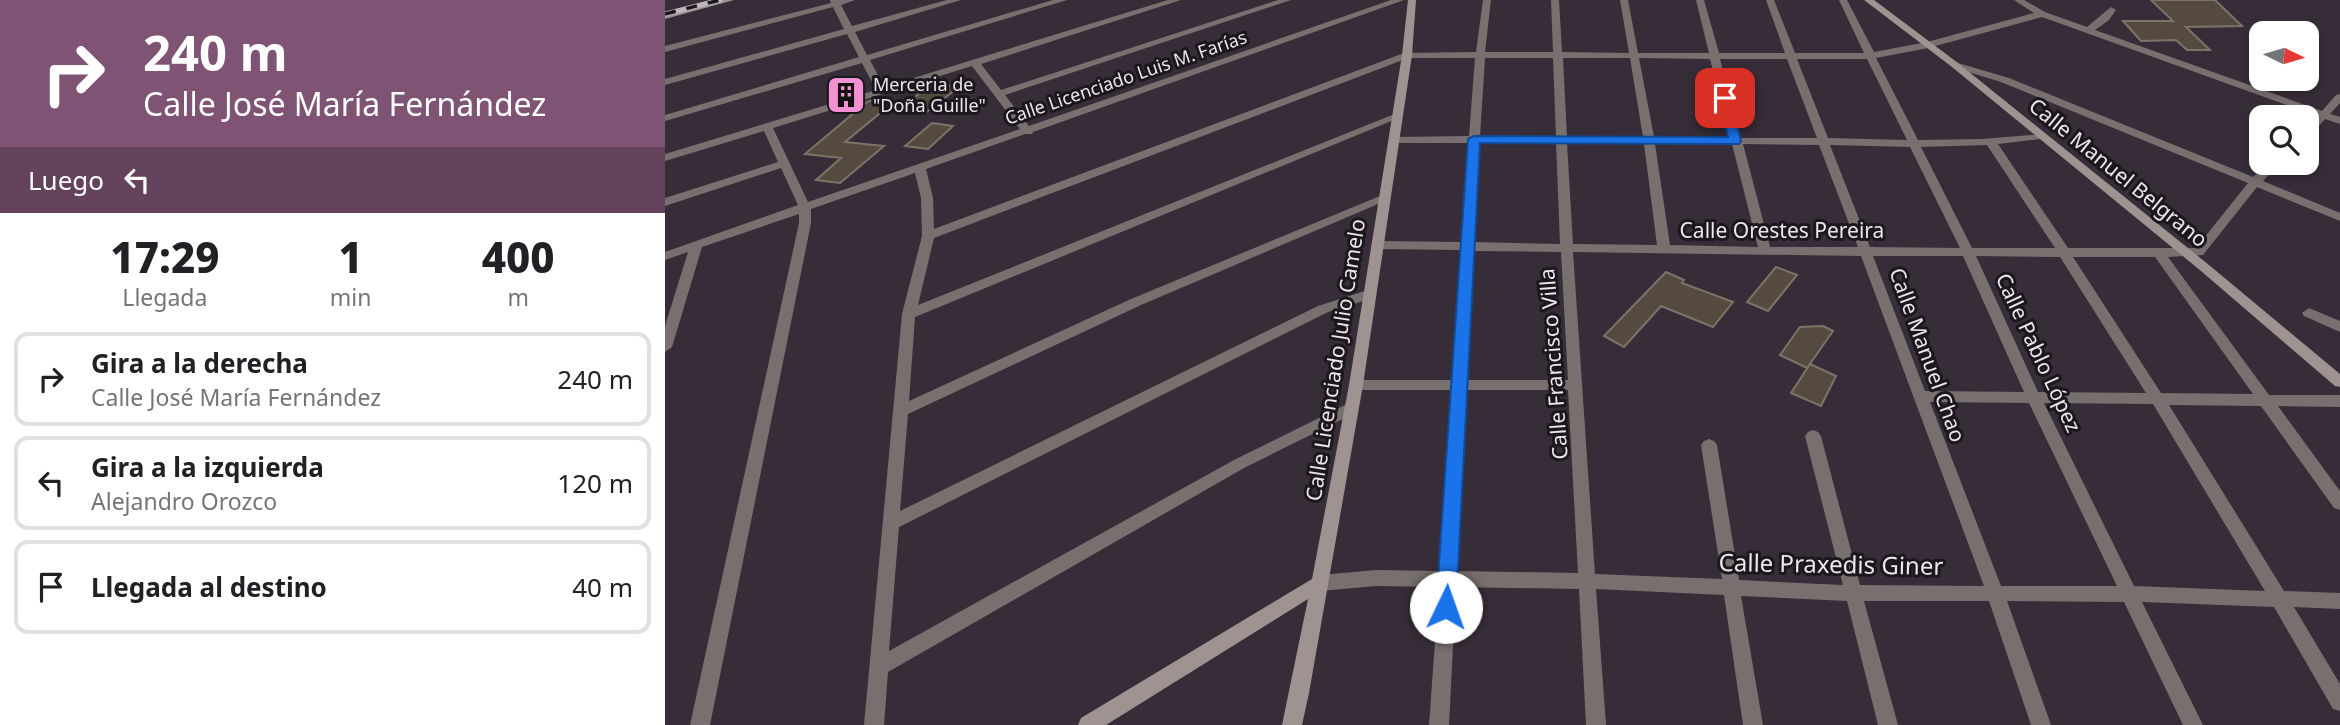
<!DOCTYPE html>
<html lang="es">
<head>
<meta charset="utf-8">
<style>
  body { margin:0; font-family:"Noto Sans",sans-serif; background:#f6f6f6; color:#202124; height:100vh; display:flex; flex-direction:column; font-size:26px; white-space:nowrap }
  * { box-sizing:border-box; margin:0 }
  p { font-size:23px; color:#757577 }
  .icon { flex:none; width:38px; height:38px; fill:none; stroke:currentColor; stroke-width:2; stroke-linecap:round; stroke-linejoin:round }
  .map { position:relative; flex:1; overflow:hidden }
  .side { display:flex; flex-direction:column; background:#fff; width:665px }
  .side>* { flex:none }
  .guide { background:#7f5373; color:#fff; overflow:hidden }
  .needle { width:46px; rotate:95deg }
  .controls { position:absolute; left:1584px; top:21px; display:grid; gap:14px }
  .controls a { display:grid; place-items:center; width:70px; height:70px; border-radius:14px; background:#fff; box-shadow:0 4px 10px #0003; font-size:35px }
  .pin { position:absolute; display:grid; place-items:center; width:60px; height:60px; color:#fff; margin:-30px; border-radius:14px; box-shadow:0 4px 10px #0006 }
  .me { position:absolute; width:77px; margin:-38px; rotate:3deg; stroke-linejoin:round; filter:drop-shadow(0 0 5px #0008) }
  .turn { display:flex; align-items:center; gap:24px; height:147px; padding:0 28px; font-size:32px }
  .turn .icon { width:91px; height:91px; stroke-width:2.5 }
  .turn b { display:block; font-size:49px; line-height:60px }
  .then { display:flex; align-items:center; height:66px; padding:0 28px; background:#0003; gap:14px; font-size:26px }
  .eta { display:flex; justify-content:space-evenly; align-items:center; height:119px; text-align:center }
  .eta b { font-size:42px; font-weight:800; line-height:49px }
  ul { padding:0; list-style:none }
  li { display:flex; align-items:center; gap:21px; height:94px; margin:0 14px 10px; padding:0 14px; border:4px solid #e0e0e0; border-radius:14px }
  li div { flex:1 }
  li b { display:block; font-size:26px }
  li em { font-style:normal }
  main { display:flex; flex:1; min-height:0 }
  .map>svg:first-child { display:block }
  .building { fill:#554a40; stroke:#7e7368; stroke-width:2 }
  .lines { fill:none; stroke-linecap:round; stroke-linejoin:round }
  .street { fill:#78706f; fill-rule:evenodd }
  .secondary { fill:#9f9391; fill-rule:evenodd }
  .rail-casing { stroke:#beb7bf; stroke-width:5 }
  .rail { stroke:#1b171c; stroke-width:3.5; stroke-dasharray:11; stroke-linecap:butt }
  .route { fill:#1a73e8; stroke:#114b97; stroke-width:2 }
  .labels { text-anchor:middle; stroke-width:6; stroke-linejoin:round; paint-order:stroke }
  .far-street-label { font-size:18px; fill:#ece5ec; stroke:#1b171c }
  .far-poi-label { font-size:18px; fill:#ece5ec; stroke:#1b171c; text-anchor:start }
  .street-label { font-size:21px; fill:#ece5ec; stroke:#1b171c }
  .near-street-label { font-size:24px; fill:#ece5ec; stroke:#1b171c }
</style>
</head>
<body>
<main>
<section class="side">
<div class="guide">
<div class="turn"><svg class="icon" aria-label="right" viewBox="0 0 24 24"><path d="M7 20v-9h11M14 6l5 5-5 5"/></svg><div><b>240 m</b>Calle José María Fernández</div></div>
<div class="then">Luego<svg class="icon" aria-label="left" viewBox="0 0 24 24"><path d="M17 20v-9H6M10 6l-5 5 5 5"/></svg></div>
</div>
<div class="eta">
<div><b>17:29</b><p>Llegada</p></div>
<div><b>1</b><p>min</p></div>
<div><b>400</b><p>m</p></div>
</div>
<ul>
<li><svg class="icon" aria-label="right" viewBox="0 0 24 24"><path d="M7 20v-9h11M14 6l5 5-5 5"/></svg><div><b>Gira a la derecha</b><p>Calle José María Fernández</p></div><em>240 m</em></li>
<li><svg class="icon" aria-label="left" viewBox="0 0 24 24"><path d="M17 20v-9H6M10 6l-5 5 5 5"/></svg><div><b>Gira a la izquierda</b><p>Alejandro Orozco</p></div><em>120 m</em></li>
<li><svg class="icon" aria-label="arrive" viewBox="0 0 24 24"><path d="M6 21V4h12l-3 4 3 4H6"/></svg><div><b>Llegada al destino</b></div><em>40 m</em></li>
</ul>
</section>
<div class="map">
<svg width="1675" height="725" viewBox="0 0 1675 725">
  <rect width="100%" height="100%" fill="#372d38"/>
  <g class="building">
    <path d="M1486 0H1550L1577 26 1521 27 1545 50H1522L1511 40 1476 41 1458 21H1508Z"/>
    <path d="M267 83 294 87 259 114 233 111Z"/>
    <path d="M213 98 220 109 180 142 219 146 175 183 151 180 176 158 140 154 202 102Z"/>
    <path d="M267 123 288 126 263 149 240 146Z"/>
    <path d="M1111 267 1132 275 1103 311 1082 302Z"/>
    <path d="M1001 272 1019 280 1017 283 1068 302 1048 327 996 306 959 347 939 336Z"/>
    <path d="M1158 326 1168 331 1142 368 1115 355 1135 327Z"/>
    <path d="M1145 364 1171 376 1156 406 1126 393Z"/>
  </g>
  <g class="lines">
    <g class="street">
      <path d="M165 0H190L176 5 187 26 282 0H296L190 32 202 55 388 0H402L205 60 219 87 503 0H516L316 64 336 90 613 0H626L340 95 364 126 726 0H739L368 132 367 134H360L261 169 268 198 269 229 739 53 811 52 818 0H826L820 52H888L886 0H894L897 52 964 53 955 0H963L973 53H1044L1031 0H1039L1054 53H1120L1101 0H1109L1130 53H1199L1174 0H1182L1209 52 1262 42 1369 13 1349 0H1359L1380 12 1422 27 1446 7 1451 10 1444 20 1430 30 1657 111 1671 95 1675 94V103L1665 114 1675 117V124L1660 119 1646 135 1642 136V127L1652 116 1377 17 1263 48 1211 58 1253 140 1317 139 1379 134V138L1375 139 1333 144 1403 248H1531L1583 183 1336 82 1287 67V63H1293L1344 78 1588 177 1604 163H1615L1598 181 1675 213V221L1592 187 1538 255 1503 257 1604 395H1675V407L1613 406 1675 491V510L1669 508 1596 406 1504 405 1619 591 1675 593V609L1629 607 1675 684V711L1668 709 1609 607 1477 602 1538 725H1518L1459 602 1342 601 1386 725H1366L1324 601H1199L1233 725H1213L1182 601 1076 596 1098 725H1078L1059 595 931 589 941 725H921L914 589 791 587 784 725H764L774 587 711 586 655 591 649 588 646 583 649 578 655 575 711 570 775 571 786 390H691L686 389 684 385 686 381 691 380H787L795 250 712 249 706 245 712 241 796 242 804 143H729L724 140 729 137 804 136 810 58H743L269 238 253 305 727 115 731 114 736 117 250 317 244 401 466 299 715 196H723L725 199 476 305 243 414 235 511 653 306 703 290 710 295 708 298 663 312 234 527 224 651 569 460 680 405H690L692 409 690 413 579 468 223 672 219 725H199L237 314 257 236 256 198 250 173 146 209V223L45 725H25L134 223V214L37 247 7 347 0 352V326L23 252 0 260V252L133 205 116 168 0 206V198L113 162 99 131 0 161V154L211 90 197 63 0 121V115L194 57 182 34 0 85V79L179 29 168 7 0 52V46L166 3ZM820 58H888L891 137 815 136ZM898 58H965L978 137H902ZM974 58 1045 59 1065 138 989 137ZM1055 59H1122L1152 138H1076ZM1132 59H1202L1242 140 1163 138ZM307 66 355 129 143 202 108 128ZM814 143H891L895 244 808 242ZM902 143 979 144 992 245 908 244ZM990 144H1067L1093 247 1005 245ZM1078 144 1154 145 1193 247H1105ZM1165 145 1245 147 1295 248 1205 247ZM1322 145 1390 248H1307L1256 147ZM808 251 896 252 903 380H801ZM908 252 1196 256 1319 586 1195 585 1156 436 1153 432 1148 430 1143 432 1140 436 1178 585 1074 580 1052 445 1049 441 1044 439 1039 441 1036 445 1057 579 930 574ZM1208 256H1298L1359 392 1260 391ZM1311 256 1395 257 1481 393 1373 392ZM1408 257H1490L1588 394 1496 393ZM801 390H903L913 573 791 571ZM1265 402 1364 403 1452 586H1336ZM1379 403 1488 404 1600 591 1469 586Z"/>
      <path d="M1644 308 1675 321V332L1639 316 1637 313Z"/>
    </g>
    <g class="secondary">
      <path d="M54 0H69L0 19V13Z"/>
      <path d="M743 0H751L747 55 698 385 644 693 637 725H617L643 599 441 725H413L416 718 647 579 684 385 737 55Z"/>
      <path d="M1199 0H1209L1293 63 1544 265 1675 374V387L1670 386 1536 271 1287 67Z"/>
    </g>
    <g class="rail-casing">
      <path id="rail" d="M0 14 55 0"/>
    </g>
    <use href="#rail" class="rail"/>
  </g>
  <path class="route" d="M1056 96 1066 98 1076 141 1074 144 815 143 791 607 788 614 781 616 774 614 771 607 803 139 809 136 1063 137 1054 98Z"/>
  <defs>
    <g id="building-square" transform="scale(2.0125)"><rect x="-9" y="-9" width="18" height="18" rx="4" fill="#f491d3" stroke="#1b171c"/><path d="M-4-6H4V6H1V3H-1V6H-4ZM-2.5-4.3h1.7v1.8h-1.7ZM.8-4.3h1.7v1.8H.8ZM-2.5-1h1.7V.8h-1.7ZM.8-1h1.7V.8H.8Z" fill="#111"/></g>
  </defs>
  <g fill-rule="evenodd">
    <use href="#building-square" x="181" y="95"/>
  </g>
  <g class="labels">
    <g class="far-street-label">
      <text transform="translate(461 78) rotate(-19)" y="6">Calle Licenciado Luis M. Farías</text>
    </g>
    <g class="far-poi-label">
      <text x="208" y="91">Merceria de<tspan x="208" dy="21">"Doña Guille"</tspan></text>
    </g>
    <g class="street-label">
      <text transform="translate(1453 173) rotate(39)" y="7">Calle Manuel Belgrano</text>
      <text x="1117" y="238">Calle Orestes Pereira</text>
      <text transform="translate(1373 353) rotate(65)" y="7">Calle Pablo López</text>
      <text transform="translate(1262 355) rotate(70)" y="7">Calle Manuel Chao</text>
      <text transform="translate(671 360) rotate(-81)" y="7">Calle Licenciado Julio Camelo</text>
      <text transform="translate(889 364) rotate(-94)" y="7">Calle Francisco Villa</text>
    </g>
    <g class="near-street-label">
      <text transform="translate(1166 565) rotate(1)" y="8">Calle Praxedis Giner</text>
    </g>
  </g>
</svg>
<div class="controls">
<a><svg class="needle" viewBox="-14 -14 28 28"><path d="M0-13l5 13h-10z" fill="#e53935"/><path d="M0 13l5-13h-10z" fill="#757577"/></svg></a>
<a><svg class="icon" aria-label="search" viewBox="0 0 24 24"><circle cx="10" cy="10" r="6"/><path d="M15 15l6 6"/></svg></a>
</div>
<div class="pin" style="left:1060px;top:98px;background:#d93025"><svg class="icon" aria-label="arrive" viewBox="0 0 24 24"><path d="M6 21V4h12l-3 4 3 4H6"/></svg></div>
<svg class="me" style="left:781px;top:607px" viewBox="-20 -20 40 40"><circle r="19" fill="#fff"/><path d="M0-13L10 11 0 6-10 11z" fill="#1a73e8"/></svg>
</div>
</main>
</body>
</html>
